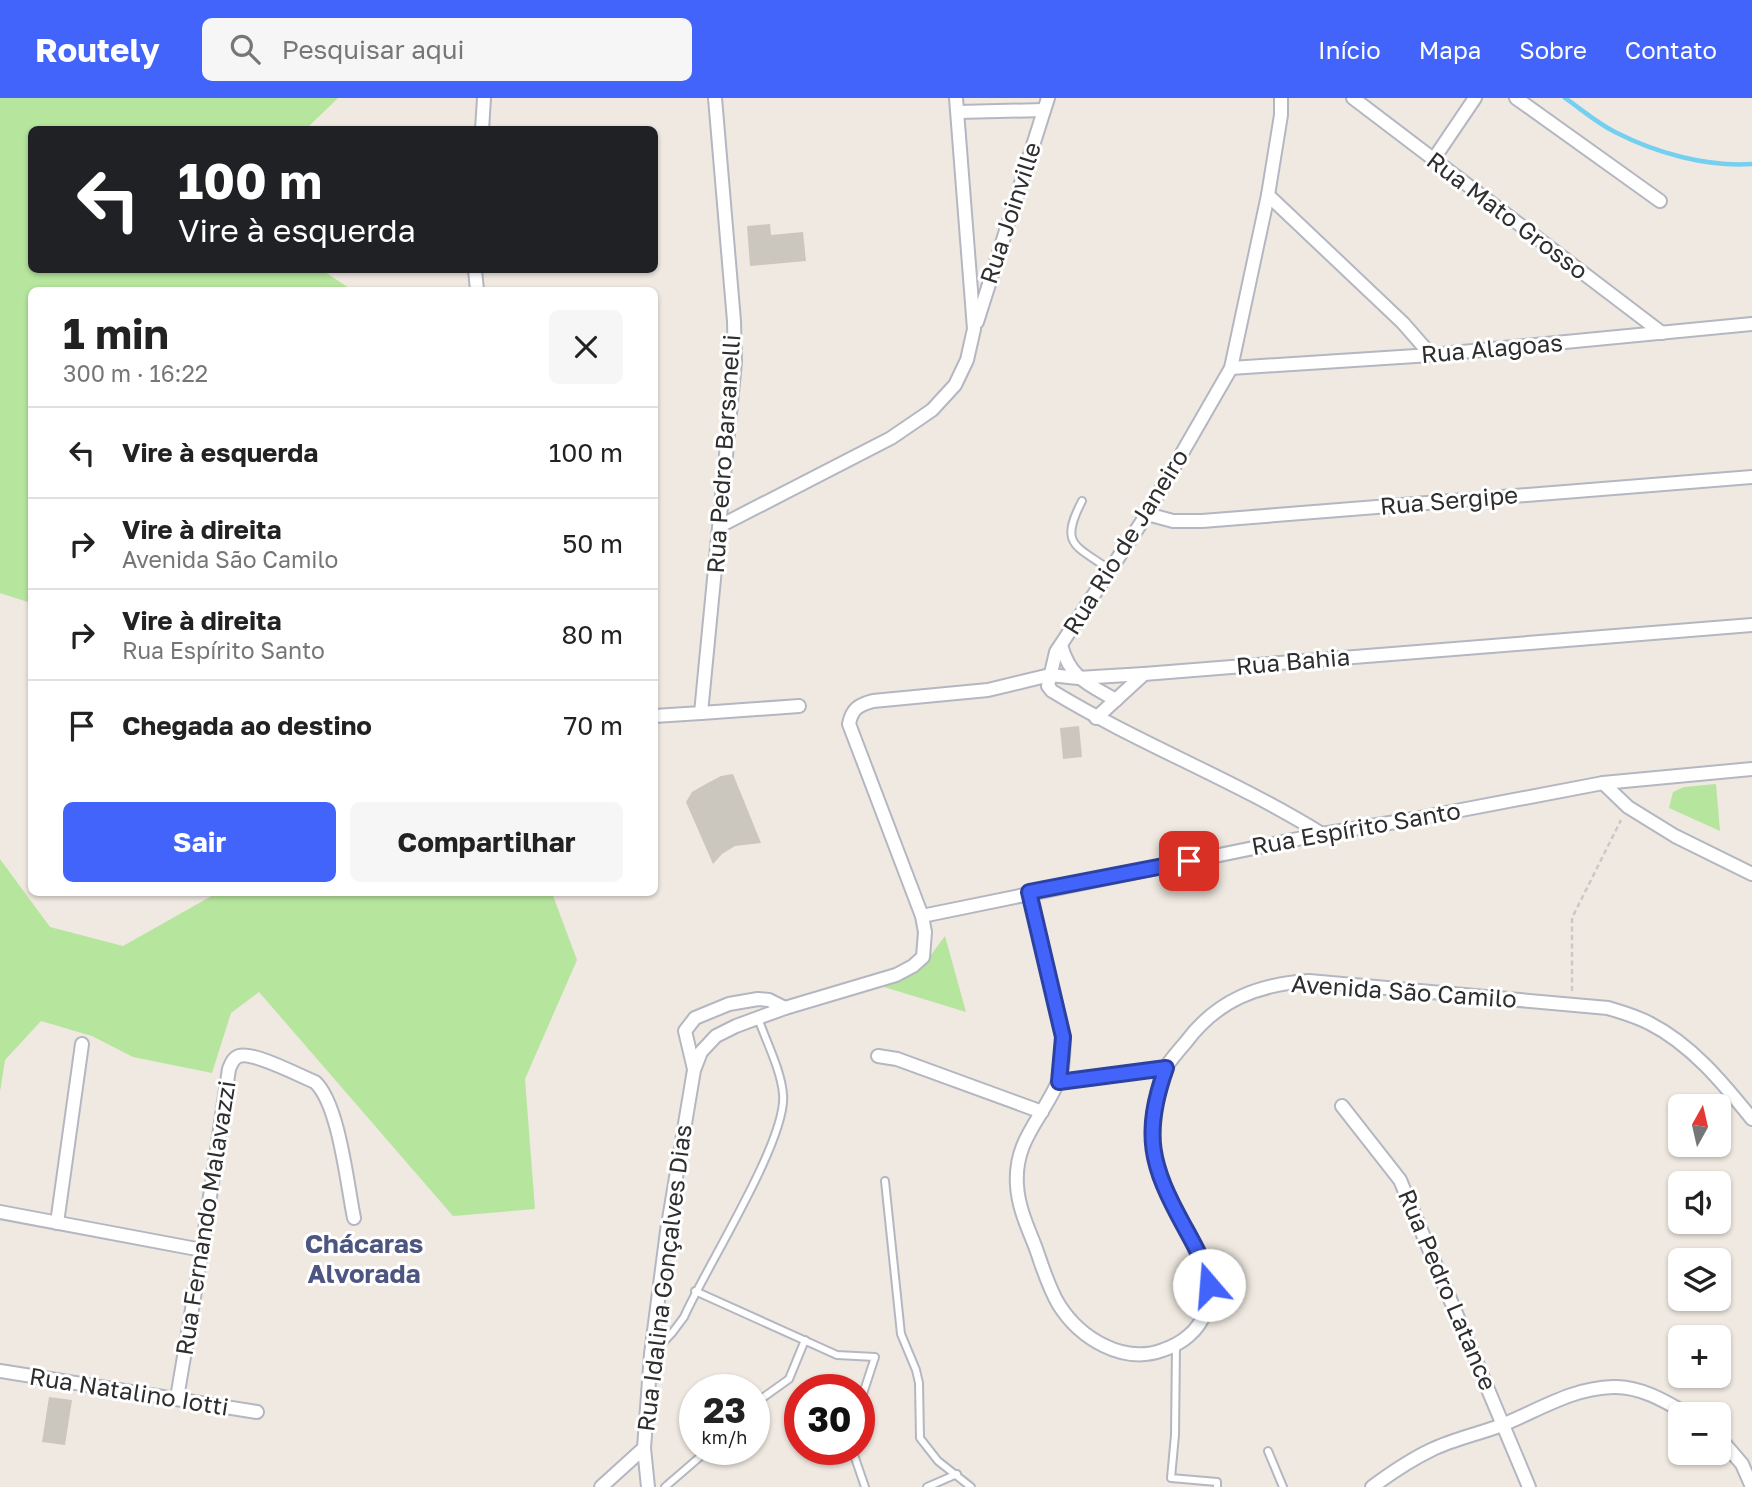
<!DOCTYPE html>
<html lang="pt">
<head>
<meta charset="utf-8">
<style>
  body { margin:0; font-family:"Golos Text",sans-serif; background:#f6f6f6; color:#222; height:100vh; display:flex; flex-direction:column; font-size:26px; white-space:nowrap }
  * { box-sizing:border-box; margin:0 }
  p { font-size:23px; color:#767676 }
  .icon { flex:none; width:38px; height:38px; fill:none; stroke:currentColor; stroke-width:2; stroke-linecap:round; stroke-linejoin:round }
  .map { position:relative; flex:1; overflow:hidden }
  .sheet { position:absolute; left:28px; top:189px; width:630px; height:609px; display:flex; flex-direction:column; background:#fff; border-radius:10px; box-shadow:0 2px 5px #0004 }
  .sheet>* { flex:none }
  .banner { position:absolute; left:28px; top:28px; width:630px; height:147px; border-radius:10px; box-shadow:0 2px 5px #0004; background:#202124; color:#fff; overflow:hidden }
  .needle { width:46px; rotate:8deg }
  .fabs { position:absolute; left:1668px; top:996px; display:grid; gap:14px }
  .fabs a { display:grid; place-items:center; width:63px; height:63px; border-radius:10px; background:#fff; box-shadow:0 2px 5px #0004; font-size:35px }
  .speed { position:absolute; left:679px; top:1276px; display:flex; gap:14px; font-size:35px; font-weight:700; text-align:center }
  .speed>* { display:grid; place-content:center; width:91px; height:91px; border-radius:50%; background:#fff; box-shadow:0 2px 5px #0004; line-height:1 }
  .speed small { font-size:18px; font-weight:400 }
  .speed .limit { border:10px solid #d22; background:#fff; color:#111 }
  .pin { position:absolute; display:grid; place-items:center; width:60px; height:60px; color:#fff; margin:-30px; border-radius:14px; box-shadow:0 4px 10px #0006 }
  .me { position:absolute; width:77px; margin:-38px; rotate:342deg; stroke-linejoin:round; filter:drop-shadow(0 0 5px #0008) }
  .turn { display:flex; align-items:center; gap:24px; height:147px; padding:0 35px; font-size:32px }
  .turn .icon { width:91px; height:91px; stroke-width:2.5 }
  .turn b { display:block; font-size:49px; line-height:60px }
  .round { display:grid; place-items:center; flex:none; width:74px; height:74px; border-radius:10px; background:#f6f6f6 }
  .overview { display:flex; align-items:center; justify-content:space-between; height:119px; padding:0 35px }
  h1 { font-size:42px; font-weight:700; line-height:52px }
  .button { display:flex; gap:14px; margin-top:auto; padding:14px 35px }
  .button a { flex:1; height:80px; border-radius:10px; background:#4264fb; color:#fff; font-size:28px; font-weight:700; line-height:80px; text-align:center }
  .button a+a { background:#f6f6f6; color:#222 }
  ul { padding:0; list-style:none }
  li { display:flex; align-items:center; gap:21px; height:91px; padding:0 35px; border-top:2px solid #e0e0e0 }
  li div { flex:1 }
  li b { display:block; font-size:26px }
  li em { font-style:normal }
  header { display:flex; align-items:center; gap:42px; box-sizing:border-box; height:98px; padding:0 35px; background:#4264fb; color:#fff }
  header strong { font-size:33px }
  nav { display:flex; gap:38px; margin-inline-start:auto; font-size:24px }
  .search { width:490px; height:63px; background:#f6f6f6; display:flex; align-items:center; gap:18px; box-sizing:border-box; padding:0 24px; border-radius:10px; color:#767676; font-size:26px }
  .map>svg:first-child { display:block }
  .green { fill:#b6e59e }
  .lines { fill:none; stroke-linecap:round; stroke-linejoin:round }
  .stream { stroke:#75cff0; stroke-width:4.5 }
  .building { fill:#cbc7bf }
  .lane-casing { stroke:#b4b7c1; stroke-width:10 }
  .street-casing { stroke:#b4b7c1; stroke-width:16 }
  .path { stroke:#c9c9c9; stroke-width:2.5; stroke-dasharray:5 3.5; stroke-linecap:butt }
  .lane { stroke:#fff; stroke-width:6 }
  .street { stroke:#fff; stroke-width:12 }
  .route-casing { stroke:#2b41a3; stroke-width:18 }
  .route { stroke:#4264fb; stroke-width:12 }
  .labels { text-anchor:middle; stroke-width:6; stroke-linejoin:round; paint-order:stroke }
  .street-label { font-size:24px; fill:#2e2e2e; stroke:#fff }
  .neighbourhood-label { font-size:26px; font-weight:bold; fill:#4d5680; stroke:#fff }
</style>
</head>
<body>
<header>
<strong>Routely</strong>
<div class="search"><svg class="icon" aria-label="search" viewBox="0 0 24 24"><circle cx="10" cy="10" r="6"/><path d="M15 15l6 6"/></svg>Pesquisar aqui</div>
<nav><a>Início</a><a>Mapa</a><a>Sobre</a><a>Contato</a></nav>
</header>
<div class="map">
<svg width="1752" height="1389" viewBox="0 0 1752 1389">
  <rect width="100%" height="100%" fill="#efe9e1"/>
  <g class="green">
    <path d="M0 0H338L306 31 32 32V172H322L352 192H32L31 505 0 495Z"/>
    <path d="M1716 686 1720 733 1669 710 1673 694 1684 689Z"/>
    <path d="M0 761 50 829 123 848 217 795H552L577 862 525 981 535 1111 453 1118 259 894 231 915 212 975 133 959 92 938 41 923 5 962 0 994Z"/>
    <path d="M945 838 966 914 884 889 922 869Z"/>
  </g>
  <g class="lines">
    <path class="stream" d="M1565 0C1581 11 1597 25 1615 34 1656 55 1706 69 1752 66"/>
  </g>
  <g class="building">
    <path d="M770 126 771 137 803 134 806 163 750 168 747 128Z"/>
    <path d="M1079 628 1082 659 1063 661 1060 630Z"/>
    <path d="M733 676 761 745 735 748 722 756 713 766 686 704 692 694 704 687 721 678Z"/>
    <path d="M49 1299 72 1302 65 1347 42 1344Z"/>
  </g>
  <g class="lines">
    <g class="lane-casing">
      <g id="lane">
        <path d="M1082 403C1059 447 1075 447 1110 472"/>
        <path d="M885 1083 901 1236 916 1272 919 1285 920 1340 938 1363 971 1389"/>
        <path d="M695 1193 837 1257 875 1259 859 1308"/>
        <path d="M1176 1248 1175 1337 1171 1380 1217 1384V1389"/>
        <path d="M654 1254 672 1235 684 1219C705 1171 788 1041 783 996 781 972 766 943 758 920"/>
        <path d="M754 1306 789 1281 805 1242"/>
        <path d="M852 1351 865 1389"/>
        <path d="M1268 1353 1283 1389"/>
        <path d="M665 1389 709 1351"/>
        <path d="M927 1389 957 1376"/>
      </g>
    </g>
    <g class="street-casing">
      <g id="street">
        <path d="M1281 0V17L1268 97 1231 270 1147 416 1056 554 1048 588 1052 593C1139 646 1235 682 1322 736"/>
        <path d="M1353 0 1662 235"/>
        <path d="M1516 0 1660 103"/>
        <path d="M958 14 1044 12"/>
        <path d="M482 32 484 0"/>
        <path d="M1433 62 1475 0"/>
        <path d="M1268 97 1403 225 1431 257"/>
        <path d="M475 172 477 192"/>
        <path d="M977 224 1048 0"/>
        <path d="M1231 270 1431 257 1752 226"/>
        <path d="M1147 416 1173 423H1202L1752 379"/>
        <path d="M720 428 891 340 932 312 955 287 967 262 974 231 956 0"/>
        <path d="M1061 547C1070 580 1088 586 1116 602"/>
        <path d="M701 615 799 608"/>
        <path d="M654 618 701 615 735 264 734 223 715 0"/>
        <path d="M1096 620 1144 576"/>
        <path d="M1603 685 1628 709 1675 738 1752 776"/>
        <path d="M1029 794 1064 939C1063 954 1064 973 1057 986 1040 1023 1014 1044 1017 1087 1018 1108 1027 1128 1035 1148 1042 1167 1048 1189 1059 1207 1080 1240 1123 1267 1163 1252 1181 1246 1199 1233 1205 1214 1215 1184 1202 1160 1188 1134 1164 1091 1144 1056 1155 1005 1158 993 1160 980 1166 969 1172 960 1179 952 1186 944 1217 902 1259 886 1309 883L1608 910C1621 914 1636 918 1649 925 1691 946 1723 985 1752 1021"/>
        <path d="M922 818 1322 736 1414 721 1603 685 1752 671"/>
        <path d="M878 958 897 961 1042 1014"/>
        <path d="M694 971 685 933 695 920 729 906 758 901 769 902 785 910"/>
        <path d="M1059 984 1166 970"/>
        <path d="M1342 1008 1400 1082 1529 1389"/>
        <path d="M0 1114 202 1152"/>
        <path d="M57 1125 82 946"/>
        <path d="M0 1273 257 1314"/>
        <path d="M177 1300 202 1152 229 971C231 966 233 960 239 958 253 953 300 978 315 984 339 1006 347 1086 354 1120"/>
        <path d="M1718 1338 1742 1366 1752 1389"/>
        <path d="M601 1389 644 1350"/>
        <path d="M648 1389 644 1350 651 1256 667 1133 694 972 701 954 716 938 736 928 785 910 896 877 913 868 923 859 925 834 922 818 849 626C852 611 858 607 873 603L988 592 1050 577 1078 580 1144 576 1752 527"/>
        <path d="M1372 1389C1391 1375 1410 1362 1431 1352 1453 1341 1479 1336 1502 1327 1539 1312 1572 1290 1613 1289 1640 1288 1665 1303 1687 1316"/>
      </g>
    </g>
    <path class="path" d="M1572 893V820L1621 722"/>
    <use href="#lane" class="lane"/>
    <use href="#street" class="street"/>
  </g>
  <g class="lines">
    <g class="route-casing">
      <path id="route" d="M1189 763 1029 794 1063 939 1059 984 1166 970C1142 1037 1151 1068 1184 1128 1195 1148 1205 1165 1209 1187"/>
    </g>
    <use href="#route" class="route"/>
  </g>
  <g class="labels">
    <g class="street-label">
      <text transform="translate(1011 115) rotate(-72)" y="8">Rua Joinville</text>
      <text transform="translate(1507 118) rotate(37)" y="8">Rua Mato Grosso</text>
      <text transform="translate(1492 251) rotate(-5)" y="8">Rua Alagoas</text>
      <text transform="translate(724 356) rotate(-86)" y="8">Rua Pedro Barsanelli</text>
      <text transform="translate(1449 403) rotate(-5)" y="8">Rua Sergipe</text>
      <text transform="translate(1126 444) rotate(-58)" y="8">Rua Rio de Janeiro</text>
      <text transform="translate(1293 564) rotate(-5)" y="8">Rua Bahia</text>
      <text transform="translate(1356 731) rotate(-10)" y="8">Rua Espírito Santo</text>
      <text transform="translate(1404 894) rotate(4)" y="8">Avenida São Camilo</text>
      <text transform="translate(206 1120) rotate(-81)" y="8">Rua Fernando Malavazzi</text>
      <text transform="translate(665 1180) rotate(-83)" y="8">Rua Idalina Gonçalves Dias</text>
      <text transform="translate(1447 1192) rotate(67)" y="8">Rua Pedro Latance</text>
      <text transform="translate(129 1294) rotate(9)" y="8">Rua Natalino Iotti</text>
    </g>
    <g class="neighbourhood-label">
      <text x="364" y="1155">Chácaras<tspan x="364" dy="30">Alvorada</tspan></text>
    </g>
  </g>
</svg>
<div class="fabs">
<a><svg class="needle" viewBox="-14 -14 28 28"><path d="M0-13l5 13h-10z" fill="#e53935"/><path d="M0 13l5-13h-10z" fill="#767676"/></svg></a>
<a><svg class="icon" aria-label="sound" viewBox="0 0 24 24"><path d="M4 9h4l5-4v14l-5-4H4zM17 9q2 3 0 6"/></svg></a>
<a><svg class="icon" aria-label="layers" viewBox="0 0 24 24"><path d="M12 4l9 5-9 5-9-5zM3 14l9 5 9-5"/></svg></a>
<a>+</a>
<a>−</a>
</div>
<div class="speed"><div>23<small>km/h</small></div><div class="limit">30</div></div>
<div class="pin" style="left:1189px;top:763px;background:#d93025"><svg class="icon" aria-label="arrive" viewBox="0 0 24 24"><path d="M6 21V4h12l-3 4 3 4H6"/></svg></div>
<svg class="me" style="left:1209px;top:1187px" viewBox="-20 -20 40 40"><circle r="19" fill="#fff"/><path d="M0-13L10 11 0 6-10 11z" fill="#4264fb"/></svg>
<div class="banner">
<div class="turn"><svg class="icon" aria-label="left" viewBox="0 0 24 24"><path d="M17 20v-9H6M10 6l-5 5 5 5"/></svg><div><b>100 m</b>Vire à esquerda</div></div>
</div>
<section class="sheet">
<div class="overview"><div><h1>1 min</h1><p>300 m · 16:22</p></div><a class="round"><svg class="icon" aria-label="close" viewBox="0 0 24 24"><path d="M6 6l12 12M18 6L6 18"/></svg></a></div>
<ul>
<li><svg class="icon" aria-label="left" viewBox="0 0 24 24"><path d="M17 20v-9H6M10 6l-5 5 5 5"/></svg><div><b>Vire à esquerda</b></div><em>100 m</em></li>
<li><svg class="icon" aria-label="right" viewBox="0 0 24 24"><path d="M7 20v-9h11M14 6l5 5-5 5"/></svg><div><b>Vire à direita</b><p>Avenida São Camilo</p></div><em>50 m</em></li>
<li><svg class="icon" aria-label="right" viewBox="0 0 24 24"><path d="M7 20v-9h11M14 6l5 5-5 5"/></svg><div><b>Vire à direita</b><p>Rua Espírito Santo</p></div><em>80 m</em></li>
<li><svg class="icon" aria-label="arrive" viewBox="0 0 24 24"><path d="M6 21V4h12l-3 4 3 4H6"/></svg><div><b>Chegada ao destino</b></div><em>70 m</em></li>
</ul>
<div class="button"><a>Sair</a><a>Compartilhar</a></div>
</section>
</div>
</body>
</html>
